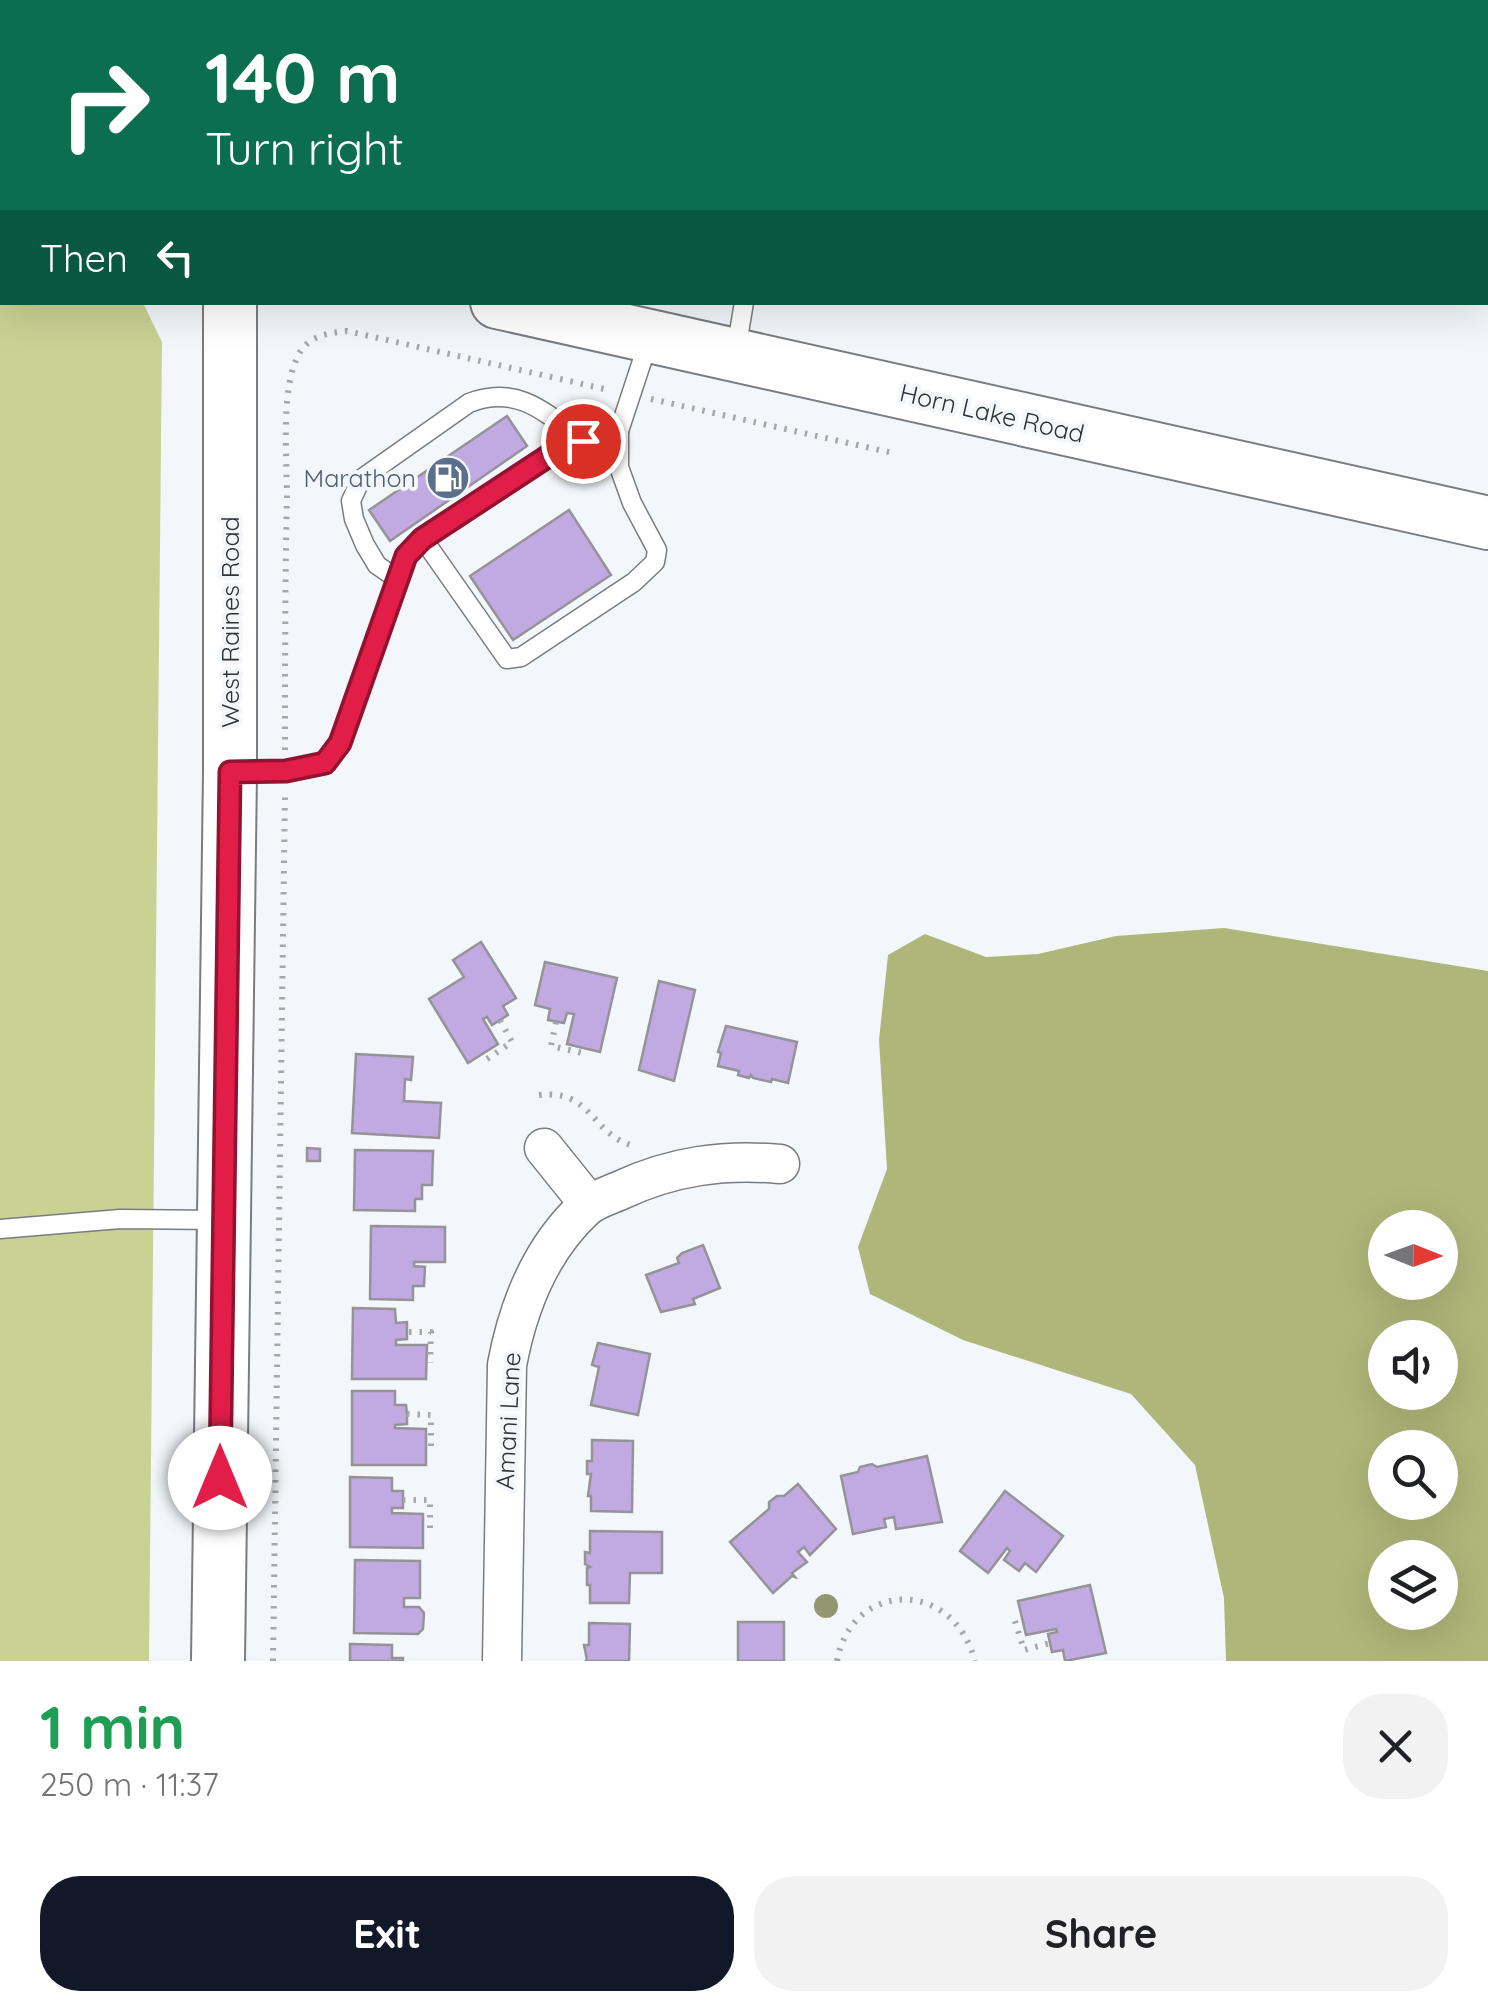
<!DOCTYPE html>
<html lang="en">
<head>
<meta charset="utf-8">
<style>
  body { margin:0; font-family:Quicksand,sans-serif; background:#f2f2f2; color:#202124; height:100vh; display:flex; flex-direction:column; font-size:38px; white-space:nowrap }
  * { box-sizing:border-box; margin:0 }
  p { font-size:32px; color:#757577 }
  .icon { flex:none; width:55px; height:55px; fill:none; stroke:currentColor; stroke-width:2; stroke-linecap:round; stroke-linejoin:round }
  .map { position:relative; height:1661px; overflow:hidden }
  .side { display:flex; flex-direction:column; background:#fff; flex:1 }
  .side>* { flex:none }
  .top-card { position:absolute; left:0px; top:0px; width:1490px; height:305px; box-shadow:0 10px 40px #0002; background:#0b6e4f; color:#fff; overflow:hidden }
  .needle { width:65px; rotate:91deg }
  .controls { position:absolute; left:1368px; top:1210px; display:grid; gap:20px }
  .controls a { display:grid; place-items:center; width:90px; height:90px; border-radius:50%; background:#fff; box-shadow:0 10px 40px #0002; font-size:50px }
  .pin { position:absolute; display:grid; place-items:center; width:85px; height:85px; color:#fff; margin:-42px; border:5px solid #fff; border-radius:50%; box-shadow:0 2px 10px #0007 }
  .me { position:absolute; width:110px; margin:-55px; rotate:0deg; stroke-linejoin:round; filter:drop-shadow(0 0 8px #0008) }
  .turn { display:flex; align-items:center; gap:35px; height:210px; padding:0 40px; font-size:45px }
  .turn .icon { width:130px; height:130px; stroke-width:2.5 }
  .turn b { display:block; font-size:70px; line-height:85px }
  .then { display:flex; align-items:center; height:95px; padding:0 40px; background:#0003; gap:20px; font-size:38px }
  .round { display:grid; place-items:center; flex:none; width:105px; height:105px; border-radius:40px; background:#f2f2f2 }
  .head { display:flex; align-items:center; justify-content:space-between; height:170px; padding:0 40px }
  h1 { font-size:60px; font-weight:700; line-height:75px; color:#1e9e55 }
  .cta { display:flex; gap:20px; margin-top:auto; padding:20px 40px }
  .cta a { flex:1; height:115px; border-radius:40px; background:#111827; color:#fff; font-size:40px; font-weight:700; line-height:115px; text-align:center }
  .cta a+a { background:#f2f2f2; color:#202124 }
  .map>svg:first-child { display:block }
  .green { fill:#c9d193 }
  .forest { fill:#aeb679; fill-rule:evenodd }
  .building { fill:#c1aae2; stroke:#959398; stroke-width:2.5 }
  .lines { fill:none; stroke-linecap:round; stroke-linejoin:round }
  .lane-casing { stroke:#797c80; stroke-width:21 }
  .street-casing { stroke:#797c80; stroke-width:41 }
  .secondary-casing { stroke:#797c80; stroke-width:56 }
  .path { stroke:#a5a7ab; stroke-width:6; stroke-dasharray:2.5 8; stroke-linecap:butt }
  .lane { stroke:#fff; stroke-width:18 }
  .street { stroke:#fff; stroke-width:38 }
  .secondary { stroke:#fff; stroke-width:52 }
  .tree { fill:#939771 }
  .route-casing { stroke:#92132f; stroke-width:25 }
  .route { stroke:#e11d48; stroke-width:18 }
  .labels { text-anchor:middle; stroke-width:8; stroke-linejoin:round; paint-order:stroke }
  .street-label { font-size:25px; fill:#313234; stroke:#f3f6fb }
  .service-label { font-size:25px; fill:#4e5e75; stroke:#f3f6fb; text-anchor:end }
</style>
</head>
<body>
<div class="map">
<svg width="1488" height="1661" viewBox="0 0 1488 1661">
  <rect width="100%" height="100%" fill="#f3f6fb"/>
  <path class="green" d="M0 272 2 302 143 303 162 342 149 1661H0Z"/>
  <path class="forest" d="M1224 928 1488 971V1661H1226L1224 1598 1195 1465 1131 1394 963 1340 870 1294 858 1247 887 1169 879 1040 888 955 925 934 986 957 1038 954 1116 936ZM1385 1228H1440V1282H1385ZM1385 1338H1440V1392H1385ZM1385 1448H1440V1502H1385ZM1385 1558H1440V1612H1385Z"/>
  <g class="building">
    <path d="M474 0H927L472 2Z"/>
    <path d="M507 416 527 446 390 541 369 510Z"/>
    <path d="M569 510 611 575 513 640 470 576Z"/>
    <path d="M481 942 516 998 503 1006 508 1015 492 1025 487 1017 483 1019 498 1044 468 1063 429 999 464 977 453 960Z"/>
    <path d="M545 962 617 978 600 1052 567 1044 574 1014 567 1013 564 1023 548 1020 550 1009 535 1005Z"/>
    <path d="M659 981 695 990 674 1081 639 1070Z"/>
    <path d="M726 1026 797 1042 788 1083 772 1079 771 1082 753 1078 751 1075 749 1078 738 1075 739 1071 718 1066 721 1053 718 1052Z"/>
    <path d="M356 1054 413 1057 411 1080 405 1079 404 1101 441 1103 439 1138 352 1133Z"/>
    <path d="M307 1148 320 1149V1161H307Z"/>
    <path d="M355 1150 433 1151 432 1185H422V1199H415V1211L354 1210Z"/>
    <path d="M371 1226 445 1227V1262H414V1266L425 1267 424 1286H413V1300L370 1299Z"/>
    <path d="M703 1245 720 1288 693 1299 695 1304 661 1312 646 1275 679 1263 677 1258 682 1253Z"/>
    <path d="M353 1308 395 1309 396 1323 407 1322V1339L396 1340V1345H427L426 1379H352Z"/>
    <path d="M598 1343 650 1354 638 1415 591 1405 599 1367 592 1365Z"/>
    <path d="M352 1391H395V1405H406L407 1414V1424L395 1425V1428L426 1429V1465H352Z"/>
    <path d="M592 1440 633 1441 632 1512 591 1511V1496H588L591 1474H587V1461H592Z"/>
    <path d="M927 1456 942 1522 896 1529 894 1517 884 1519 886 1527 853 1534 841 1476 858 1472 860 1467 872 1464 877 1467Z"/>
    <path d="M350 1477 392 1478V1491H403V1508H392V1513L423 1514V1548L350 1547Z"/>
    <path d="M798 1484 836 1529 810 1555 804 1547 798 1552 807 1562 792 1573 795 1577 792 1576 773 1593 730 1542 769 1509V1502L777 1496H784Z"/>
    <path d="M1005 1491 1063 1536 1036 1572 1025 1563 1019 1571 1004 1560 1010 1551 1007 1548 988 1573 960 1551Z"/>
    <path d="M590 1531 662 1532V1573H630L629 1603H590V1585H587V1568L590 1567 585 1564V1552L590 1553Z"/>
    <path d="M355 1560 420 1561V1598H404V1607H419L424 1613 423 1629 418 1634 354 1633Z"/>
    <path d="M1090 1585 1106 1653 1065 1661 1063 1650 1052 1652 1048 1634 1057 1632 1056 1629 1026 1635 1018 1601Z"/>
    <rect x="738" y="1622" width="46" height="39"/>
    <path d="M589 1623 630 1624 629 1661H585L587 1660 584 1645H589Z"/>
    <path d="M350 1644 392 1645V1658H403V1661H350Z"/>
  </g>
  <g class="lines">
    <g class="lane-casing">
      <g id="lane">
        <path d="M419 0 423 2"/>
        <path d="M1107 0 1110 2"/>
        <path d="M1389 0 1392 2"/>
        <path d="M1472 0 1475 2"/>
        <path d="M1488 13V14"/>
        <path d="M1488 35V34"/>
        <path d="M736 351 744 302"/>
        <path d="M423 539 507 659 521 657 634 582 655 562 657 550 632 503 619 467V431"/>
        <path d="M397 579 377 565 365 545 354 519 351 501 361 479 469 403C518 384 546 413 583 441"/>
        <path d="M233 771H286L325 763 340 743 406 556 423 539 553 453 619 431 648 343"/>
        <path d="M0 1229 120 1219 219 1220"/>
      </g>
    </g>
    <g class="street-casing">
      <g id="street">
        <path d="M544 1148 589 1204"/>
        <path d="M502 1661 507 1365C518 1306 541 1248 586 1207 596 1199 610 1195 621 1190 673 1166 723 1159 780 1164"/>
      </g>
    </g>
    <g class="secondary-casing">
      <g id="secondary">
        <path d="M229 0V2"/>
        <path d="M0 199 2 200"/>
        <path d="M497 302 1488 523"/>
        <path d="M218 1661 230 772V302"/>
      </g>
    </g>
    <g class="path">
      <path d="M651 399 893 453"/>
      <path d="M285 750C285 665 285 581 287 496 287 457 280 385 300 352 311 335 329 333 347 331L609 390"/>
      <path d="M556 1022 551 1046 583 1053"/>
      <path d="M487 1059 512 1042 500 1020"/>
      <path d="M539 1095C593 1089 591 1135 634 1146"/>
      <path d="M409 1332H431L430 1363"/>
      <path d="M407 1414 431 1415V1447"/>
      <path d="M403 1500H430V1532"/>
      <path d="M1015 1621 1024 1650 1050 1643"/>
      <path d="M273 1661 285 792"/>
      <path d="M837 1661C852 1580 953 1578 975 1661"/>
    </g>
    <use href="#lane" class="lane"/>
    <use href="#street" class="street"/>
    <use href="#secondary" class="secondary"/>
  </g>
  <circle class="tree" cx="826" cy="1606" r="12"/>
  <g class="lines">
    <g class="route-casing">
      <path id="route" d="M220 1478 230 772 286 771 325 763 340 743 406 556 422 539 553 453 583 441"/>
    </g>
    <use href="#route" class="route"/>
  </g>
  <defs>
    <g id="fuel-disc" transform="scale(2.25)"><circle r="9.5" fill="#5c6f8a" stroke="#f3f6fb"/><path d="M-5.5-6h7V0h2V4h1.3V-2.5L3-4.5l.8-.8L6-3V5H2.5V1h-1V6h-7ZM-4.2-4.7v3.2H.2V-4.7Z" fill="#fff"/></g>
  </defs>
  <g fill-rule="evenodd">
    <use href="#fuel-disc" x="448" y="478"/>
  </g>
  <g class="labels">
    <g class="street-label">
      <text transform="translate(992 413) rotate(13)" y="9">Horn Lake Road</text>
      <text transform="translate(230 622) rotate(-90)" y="9">West Raines Road</text>
      <text transform="translate(508 1421) rotate(-87)" y="9">Amani Lane</text>
    </g>
    <g class="service-label">
      <text x="416" y="487">Marathon</text>
    </g>
  </g>
</svg>
<div class="controls">
<a><svg class="needle" viewBox="-14 -14 28 28"><path d="M0-13l5 13h-10z" fill="#e53935"/><path d="M0 13l5-13h-10z" fill="#757577"/></svg></a>
<a><svg class="icon" aria-label="sound" viewBox="0 0 24 24"><path d="M4 9h4l5-4v14l-5-4H4zM17 9q2 3 0 6"/></svg></a>
<a><svg class="icon" aria-label="search" viewBox="0 0 24 24"><circle cx="10" cy="10" r="6"/><path d="M15 15l6 6"/></svg></a>
<a><svg class="icon" aria-label="layers" viewBox="0 0 24 24"><path d="M12 4l9 5-9 5-9-5zM3 14l9 5 9-5"/></svg></a>
</div>
<div class="pin" style="left:583px;top:441px;background:#d93025"><svg class="icon" aria-label="arrive" viewBox="0 0 24 24"><path d="M6 21V4h12l-3 4 3 4H6"/></svg></div>
<svg class="me" style="left:220px;top:1478px" viewBox="-20 -20 40 40"><circle r="19" fill="#fff"/><path d="M0-13L10 11 0 6-10 11z" fill="#e11d48"/></svg>
<div class="top-card">
<div class="turn"><svg class="icon" aria-label="right" viewBox="0 0 24 24"><path d="M7 20v-9h11M14 6l5 5-5 5"/></svg><div><b>140 m</b>Turn right</div></div>
<div class="then">Then<svg class="icon" aria-label="left" viewBox="0 0 24 24"><path d="M17 20v-9H6M10 6l-5 5 5 5"/></svg></div>
</div>
</div>
<section class="side">
<div class="head"><div><h1>1 min</h1><p>250 m · 11:37</p></div><a class="round"><svg class="icon" aria-label="close" viewBox="0 0 24 24"><path d="M6 6l12 12M18 6L6 18"/></svg></a></div>
<div class="cta"><a>Exit</a><a>Share</a></div>
</section>
</body>
</html>
